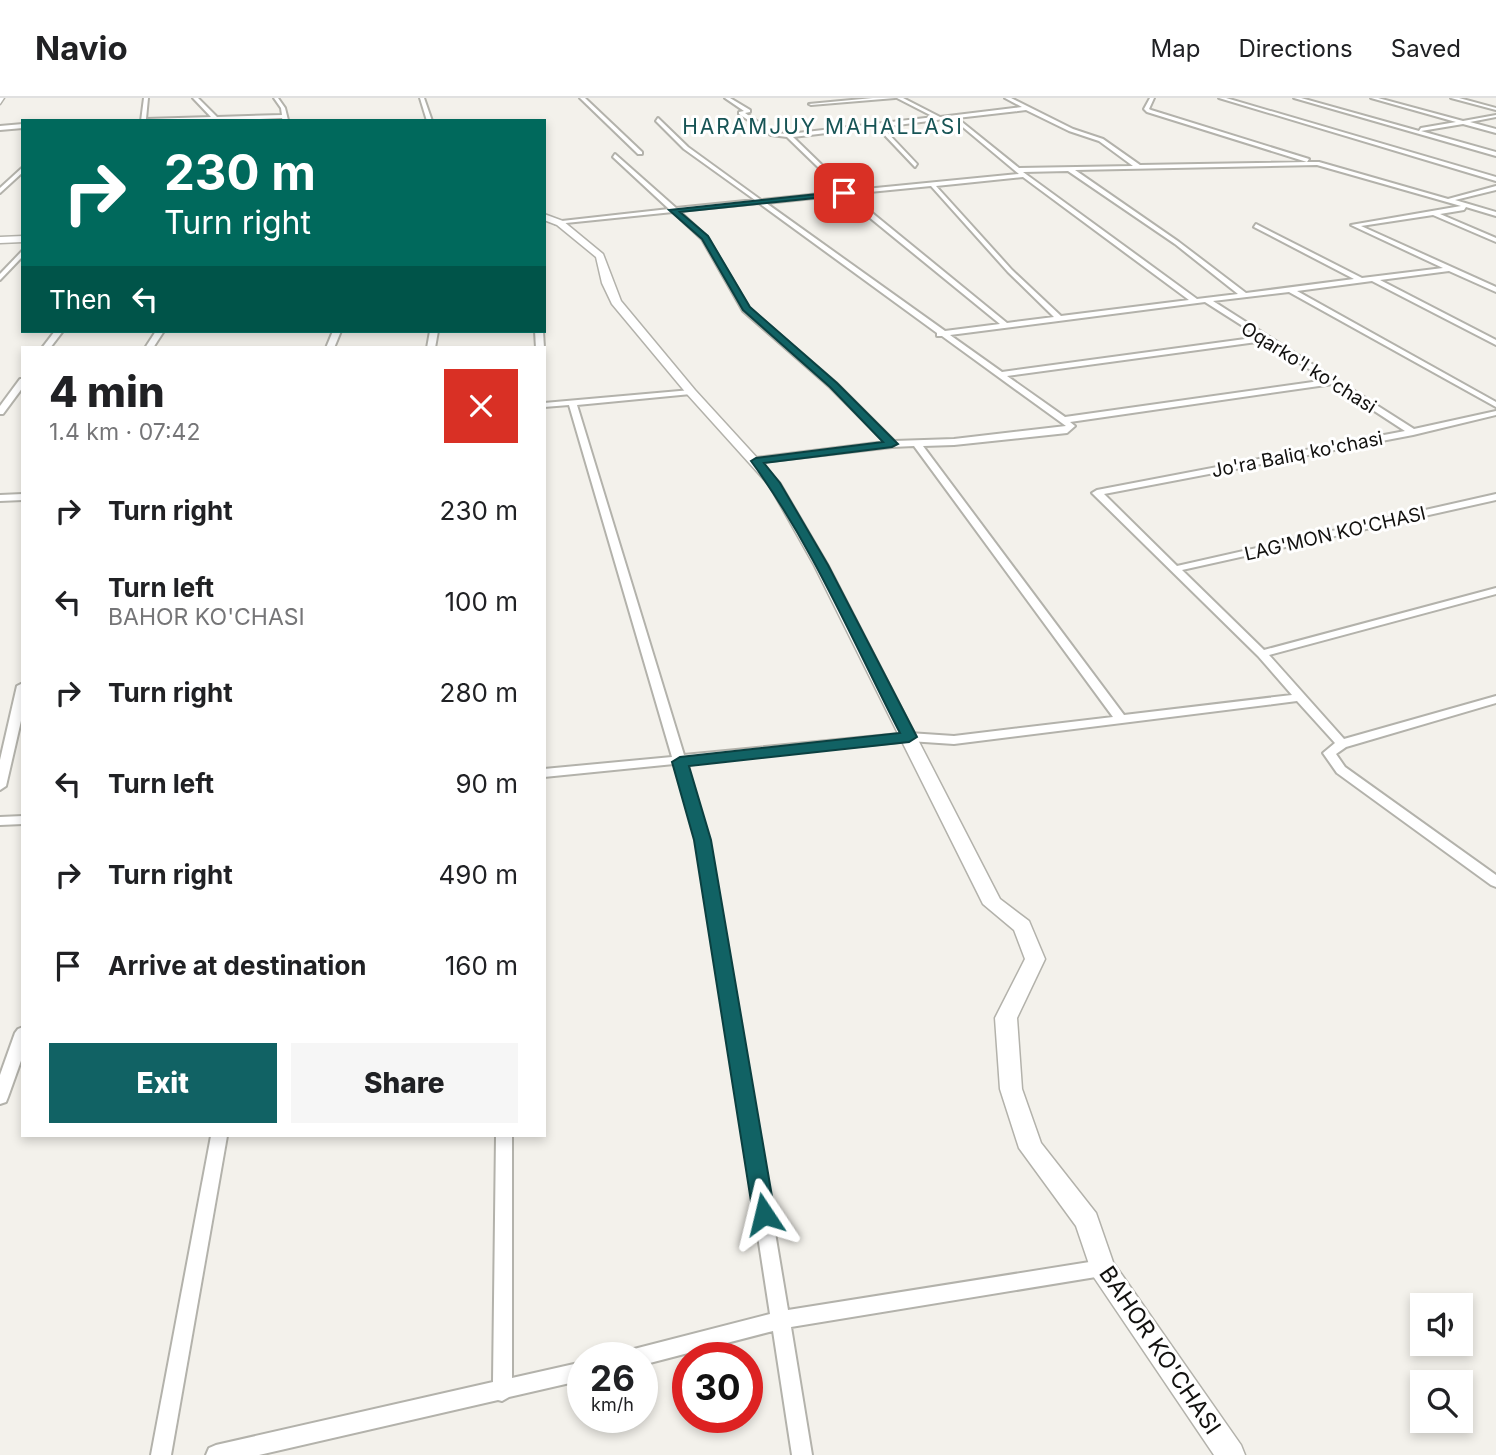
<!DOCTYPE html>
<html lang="en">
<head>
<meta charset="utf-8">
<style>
  body { margin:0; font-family:Inter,sans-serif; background:#f6f6f6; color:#202124; height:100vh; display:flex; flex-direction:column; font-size:26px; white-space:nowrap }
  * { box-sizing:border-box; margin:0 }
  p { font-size:23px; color:#757577 }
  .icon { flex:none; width:38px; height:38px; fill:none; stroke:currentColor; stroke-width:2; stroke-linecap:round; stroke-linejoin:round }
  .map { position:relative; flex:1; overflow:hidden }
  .panel { position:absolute; left:21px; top:248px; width:525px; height:791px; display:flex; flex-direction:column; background:#fff; border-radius:0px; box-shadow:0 4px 10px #0003 }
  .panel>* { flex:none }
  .top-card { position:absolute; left:21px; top:21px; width:525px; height:214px; border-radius:0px; box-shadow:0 4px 10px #0003; background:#00695c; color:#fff; overflow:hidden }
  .buttons { position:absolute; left:1410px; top:1195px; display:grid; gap:14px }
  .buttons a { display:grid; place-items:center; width:63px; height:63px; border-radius:0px; background:#fff; box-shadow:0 4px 10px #0003; font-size:35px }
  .speed { position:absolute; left:567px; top:1244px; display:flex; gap:14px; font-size:35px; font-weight:700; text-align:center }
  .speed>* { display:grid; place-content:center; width:91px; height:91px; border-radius:50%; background:#fff; box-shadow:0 4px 10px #0003; line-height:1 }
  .speed small { font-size:18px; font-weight:400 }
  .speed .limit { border:10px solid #d22; background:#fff; color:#111 }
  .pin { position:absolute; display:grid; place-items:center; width:60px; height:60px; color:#fff; margin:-30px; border-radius:14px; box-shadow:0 4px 10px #0006 }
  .me { position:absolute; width:77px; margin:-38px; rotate:350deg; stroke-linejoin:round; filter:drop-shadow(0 0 5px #0008) }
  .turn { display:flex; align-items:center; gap:24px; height:147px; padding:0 28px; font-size:32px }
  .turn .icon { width:91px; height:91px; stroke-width:2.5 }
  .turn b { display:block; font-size:49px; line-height:60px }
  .then { display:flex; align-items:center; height:66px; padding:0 28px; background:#0003; gap:14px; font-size:26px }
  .round { display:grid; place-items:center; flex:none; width:74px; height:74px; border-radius:0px; background:#f6f6f6 }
  .head { display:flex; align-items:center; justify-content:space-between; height:119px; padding:0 28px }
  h1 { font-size:42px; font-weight:800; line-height:52px }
  .button { display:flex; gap:14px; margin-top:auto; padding:14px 28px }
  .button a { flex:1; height:80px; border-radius:0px; background:#116264; color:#fff; font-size:28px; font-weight:800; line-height:80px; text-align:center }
  .button a+a { background:#f6f6f6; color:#202124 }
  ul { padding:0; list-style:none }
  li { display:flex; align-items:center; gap:21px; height:91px; padding:0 28px }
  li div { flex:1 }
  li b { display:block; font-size:26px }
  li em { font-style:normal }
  header { display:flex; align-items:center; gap:42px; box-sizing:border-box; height:98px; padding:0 35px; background:#fff; border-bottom:2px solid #e0e0e0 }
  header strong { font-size:33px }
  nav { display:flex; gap:38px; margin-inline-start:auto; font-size:24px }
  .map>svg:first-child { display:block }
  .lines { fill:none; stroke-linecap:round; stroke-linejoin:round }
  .street-casing { stroke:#b3b2ab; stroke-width:4 }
  .secondary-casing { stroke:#b3b2ab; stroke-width:3 }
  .street { fill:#fff; fill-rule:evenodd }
  .secondary { fill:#fff; fill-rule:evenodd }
  .route { fill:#116264; stroke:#0b4041; stroke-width:2 }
  .labels { text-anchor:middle; stroke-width:6; stroke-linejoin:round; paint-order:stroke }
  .far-street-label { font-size:19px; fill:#12110f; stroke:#fff }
  .far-neighbourhood-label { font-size:21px; letter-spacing:2px; fill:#175455; stroke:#fff }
  .street-label { font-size:23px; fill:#12110f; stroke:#fff }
</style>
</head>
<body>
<header>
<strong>Navio</strong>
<nav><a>Map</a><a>Directions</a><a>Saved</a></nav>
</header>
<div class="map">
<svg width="1496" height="1357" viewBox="0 0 1496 1357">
  <rect width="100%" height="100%" fill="#f3f1eb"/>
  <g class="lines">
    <g class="street-casing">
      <g id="street">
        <path d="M144 0H148L146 21 211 19 193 0H198L217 19 282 17 281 10 274 0H278L285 10 288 22 283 23 282 20 216 23H141Z"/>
        <path d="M420 0H424L432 23H427Z"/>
        <path d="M580 0H585L642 54V56H638Z"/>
        <path d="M725 0H730L750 12V14L745 15 774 35 789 36 934 19 897 0H903L940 19 1022 9 1005 0H1011L1073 31 1103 41 1140 67 1307 64 1147 14 1144 11 1150 0H1154L1149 11 1151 12 1309 61 1307 64H1319L1448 101 1496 88V92L1455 102 1496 114V118L1466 109 1464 112 1440 116 1496 140V144L1433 117 1361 128 1496 189V194L1449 173 1380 182 1496 242V247L1372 183 1297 193 1496 304V309L1289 194 1213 203 1414 331 1496 313V317L1413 337 1104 396 1177 468 1496 396V402L1182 472 1264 552 1496 490V496L1269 557 1344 641 1496 598V605L1346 649 1336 656 1345 669 1496 777V789L1491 787 1337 675 1323 655 1335 645 1297 603 954 646 909 643 686 665 709 742 788 1212 1102 1162 1108 1164 1111 1170 1108 1176 1102 1178 791 1229 812 1357H792L773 1233 642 1267V1260H625L627 1254 634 1251 770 1216 697 742 674 666 544 679V671L672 659 569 307 544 309V305L691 292 695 294 691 296 577 307 684 657 909 635 954 638 1113 619 914 348 892 349 753 365 752 363 756 360 885 344 830 289 743 213 702 141 673 114 556 126 553 124 669 111 613 59 615 56 676 110 755 102 684 51 656 23 658 20 688 49 761 102 839 94 817 76 820 71 787 39 771 37 739 16V14L744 13ZM1026 12 1069 33 1099 43 1133 68 1019 70 957 20ZM952 20 1019 76 845 93 822 75 825 70 793 39 877 29 915 69 917 66 882 29ZM1317 67 1461 108 1351 127 1443 170 1362 180 1256 126 1254 129 1354 181 1246 195 1179 144 1075 72ZM1068 73 1175 146 1238 196 1197 201 1023 74ZM1023 79 1189 202 1061 218 1012 172 936 88ZM931 88 1008 174 1054 219 1007 225 849 96ZM842 97 1000 226 945 233 766 105ZM759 105 937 235V238H942L1066 328 954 341 894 343 836 285 749 210 707 139 679 113ZM1205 204 1260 239 1002 274 950 237ZM1264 243 1327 282 1065 319 1007 278ZM1333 286 1405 333 1097 392 1092 395 1258 558 1292 597 1124 617 923 348 954 347 1067 335 1075 328 1070 324Z"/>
        <path d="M873 0H895L811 7 809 6Z"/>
        <path d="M1219 0H1226L1496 79V83Z"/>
        <path d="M1294 0H1301L1419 33 1421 30 1456 24 1371 0H1378L1463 23 1496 17V19L1470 24 1496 31V35L1463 26 1421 33 1496 54V58Z"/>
        <path d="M1451 0H1459L1496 10V12Z"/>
        <path d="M23 26V30L0 32V28Z"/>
        <path d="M23 69V74L0 95V90Z"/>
        <path d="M23 152V158L0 182V176Z"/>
        <path d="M55 233H63L50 250H42Z"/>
        <path d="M156 233H164L153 250H145Z"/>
        <path d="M333 233H341L334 250H326Z"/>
        <path d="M430 233H438L435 250H427Z"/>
        <path d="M535 233H543L544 250H536Z"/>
        <path d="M20 281H23V289L3 316H0V308Z"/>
        <path d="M23 396V402L0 403V397Z"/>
        <path d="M23 585V614L6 688 0 692V662L17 588Z"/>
        <path d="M23 718V726L0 727V719Z"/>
        <path d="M23 929V957L8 999 6 1004 0 1006V977L15 935 18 931Z"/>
        <path d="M211 1038H227L171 1357H151Z"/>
        <path d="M496 1038H512V1280L583 1264V1282L509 1299 502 1303 498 1302 259 1357H206L209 1350 216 1347 493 1284Z"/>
      </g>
    </g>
    <g class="secondary-casing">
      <g id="secondary">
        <path d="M0 0H4L0 6Z"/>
        <path d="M544 116 563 123 603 156 621 203 695 292 780 385 828 467 1000 801 1029 823 1045 861 1017 920 1022 991 1041 1045 1096 1115 1113 1164 1241 1347 1245 1357H1214L1093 1178 1076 1128 1019 1050 1000 991 995 920 1025 861 1014 832 983 806 814 467 769 387 687 296 612 206 602 185 596 159 557 127 544 122Z"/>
        <path d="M23 138V144L0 145V139Z"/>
      </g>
    </g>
    <use href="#street" class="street"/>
    <use href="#secondary" class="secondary"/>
  </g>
  <path class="route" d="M846 93 844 97 680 114 708 138 750 209 837 285 898 346 892 349 764 365 780 385 828 467 917 639 909 644 689 668 711 742 775 1116 772 1123 764 1126 756 1123 753 1116 694 742 672 664 680 659 900 635C853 544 812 446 751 363L756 360 883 344 830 289 743 212 702 141 669 112Z"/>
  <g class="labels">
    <g class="far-street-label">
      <text transform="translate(1309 269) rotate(32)" y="7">Oqarko'l ko'chasi</text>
      <text transform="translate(1297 356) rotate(-11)" y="7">Jo'ra Baliq ko'chasi</text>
      <text transform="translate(1335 435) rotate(-13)" y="7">LAG'MON KO'CHASI</text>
    </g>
    <g class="far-neighbourhood-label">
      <text x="823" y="36">HARAMJUY MAHALLASI</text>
    </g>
    <g class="street-label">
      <text transform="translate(1160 1252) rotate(56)" y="8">BAHOR KO'CHASI</text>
    </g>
  </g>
</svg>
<div class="buttons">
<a><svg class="icon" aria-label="sound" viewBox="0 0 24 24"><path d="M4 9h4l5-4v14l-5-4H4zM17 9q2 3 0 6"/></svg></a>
<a><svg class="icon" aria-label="search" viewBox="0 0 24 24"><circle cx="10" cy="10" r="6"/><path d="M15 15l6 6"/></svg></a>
</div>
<div class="speed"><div>26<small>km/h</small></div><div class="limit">30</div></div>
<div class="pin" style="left:844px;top:95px;background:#d93025"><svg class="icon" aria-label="arrive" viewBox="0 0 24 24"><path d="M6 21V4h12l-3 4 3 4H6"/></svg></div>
<svg class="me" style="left:764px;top:1116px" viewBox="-20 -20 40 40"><path d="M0-17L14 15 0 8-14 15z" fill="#116264" stroke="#fff" stroke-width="4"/></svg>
<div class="top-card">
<div class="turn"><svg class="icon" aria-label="right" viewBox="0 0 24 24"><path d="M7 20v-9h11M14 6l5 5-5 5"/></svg><div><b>230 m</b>Turn right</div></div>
<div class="then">Then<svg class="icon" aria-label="left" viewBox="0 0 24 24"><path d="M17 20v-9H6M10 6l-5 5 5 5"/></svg></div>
</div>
<section class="panel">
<div class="head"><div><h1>4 min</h1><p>1.4 km · 07:42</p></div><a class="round" style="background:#d93025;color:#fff"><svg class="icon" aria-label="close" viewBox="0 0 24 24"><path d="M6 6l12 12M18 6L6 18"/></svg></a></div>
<ul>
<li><svg class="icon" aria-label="right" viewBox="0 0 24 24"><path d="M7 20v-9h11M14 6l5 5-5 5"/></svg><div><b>Turn right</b></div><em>230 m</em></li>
<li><svg class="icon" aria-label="left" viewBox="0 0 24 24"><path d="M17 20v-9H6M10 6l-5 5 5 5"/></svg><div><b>Turn left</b><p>BAHOR KO'CHASI</p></div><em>100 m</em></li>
<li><svg class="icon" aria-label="right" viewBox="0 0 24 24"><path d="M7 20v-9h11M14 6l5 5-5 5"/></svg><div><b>Turn right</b></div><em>280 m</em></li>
<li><svg class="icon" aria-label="left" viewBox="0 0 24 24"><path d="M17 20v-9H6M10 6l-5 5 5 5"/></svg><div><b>Turn left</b></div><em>90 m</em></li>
<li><svg class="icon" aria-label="right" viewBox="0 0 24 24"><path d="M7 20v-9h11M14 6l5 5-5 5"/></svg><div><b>Turn right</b></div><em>490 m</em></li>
<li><svg class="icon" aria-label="arrive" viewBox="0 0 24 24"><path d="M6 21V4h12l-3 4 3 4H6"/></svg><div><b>Arrive at destination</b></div><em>160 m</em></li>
</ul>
<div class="button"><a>Exit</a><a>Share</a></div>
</section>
</div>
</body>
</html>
